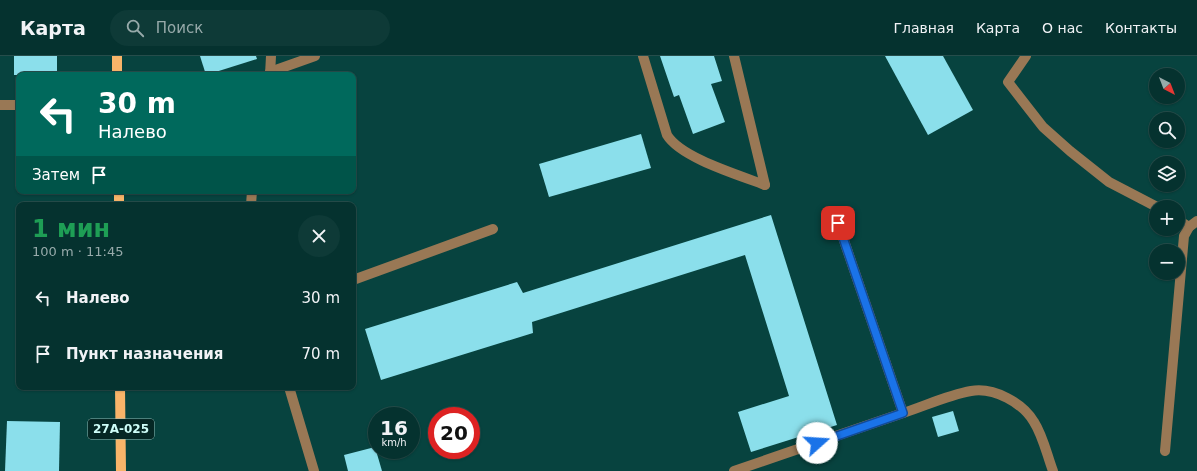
<!DOCTYPE html>
<html lang="ru">
<head>
<meta charset="utf-8">
<style>
  body { margin:0; font-family:"DejaVu Sans",sans-serif; background:#0e3a37; color:#f1f3f6; height:100vh; display:flex; flex-direction:column; font-size:15px; white-space:nowrap }
  * { box-sizing:border-box; margin:0 }
  p { font-size:13px; color:#97aaaa }
  .icon { flex:none; width:22px; height:22px; fill:none; stroke:currentColor; stroke-width:2; stroke-linecap:round; stroke-linejoin:round }
  .map { position:relative; flex:1; overflow:hidden }
  .panel { position:absolute; left:16px; top:146px; width:340px; height:188px; display:flex; flex-direction:column; background:#05322f; border-radius:8px; box-shadow:0 1px 3px #0004,0 0 0 1px #264d4b }
  .panel>* { flex:none }
  .top-card { position:absolute; left:16px; top:16px; width:340px; height:122px; border-radius:8px; box-shadow:0 1px 3px #0004,0 0 0 1px #264d4b; background:#00695c; color:#fff; overflow:hidden }
  .needle { width:26px; rotate:138deg }
  .buttons { position:absolute; left:1149px; top:12px; display:grid; gap:8px }
  .buttons a { display:grid; place-items:center; width:36px; height:36px; border-radius:50%; background:#05322f; box-shadow:0 1px 3px #0004,0 0 0 1px #264d4b; font-size:20px }
  .speed { position:absolute; left:368px; top:351px; display:flex; gap:8px; font-size:20px; font-weight:700; text-align:center }
  .speed>* { display:grid; place-content:center; width:52px; height:52px; border-radius:50%; background:#05322f; box-shadow:0 1px 3px #0004,0 0 0 1px #264d4b; line-height:1 }
  .speed small { font-size:10px; font-weight:400 }
  .speed .limit { border:6px solid #d22; background:#fff; color:#111 }
  .pin { position:absolute; display:grid; place-items:center; width:34px; height:34px; color:#fff; margin:-17px; border-radius:8px; box-shadow:0 2px 6px #0006 }
  .me { position:absolute; width:44px; margin:-22px; rotate:71deg; stroke-linejoin:round; filter:drop-shadow(0 0 3px #0008) }
  .turn { display:flex; align-items:center; gap:14px; height:84px; padding:0 16px; font-size:18px }
  .turn .icon { width:52px; height:52px; stroke-width:2.5 }
  .turn b { display:block; font-size:28px; line-height:34px }
  .then { display:flex; align-items:center; height:38px; padding:0 16px; background:#0003; gap:8px; font-size:15px }
  .round { display:grid; place-items:center; flex:none; width:42px; height:42px; border-radius:21px; background:#0e3a37 }
  .headline { display:flex; align-items:center; justify-content:space-between; height:68px; padding:0 16px }
  h1 { font-size:24px; font-weight:600; line-height:30px; color:#1e9e55 }
  ul { padding:0; list-style:none }
  li { display:flex; align-items:center; gap:12px; height:56px; padding:0 16px }
  li div { flex:1 }
  li b { display:block; font-size:15px }
  li em { font-style:normal }
  header { display:flex; align-items:center; gap:24px; box-sizing:border-box; height:56px; padding:0 20px; background:#05322f; border-bottom:1px solid #264d4b }
  header strong { font-size:19px }
  nav { display:flex; gap:22px; margin-inline-start:auto; font-size:14px }
  .search { width:280px; height:36px; background:#0e3a37; display:flex; align-items:center; gap:10px; box-sizing:border-box; padding:0 14px; border-radius:22px; color:#97aaaa; font-size:15px }
  .map>svg:first-child { display:block }
  .building { fill:#8bdfeb }
  .lines { fill:none; stroke-linecap:round; stroke-linejoin:round }
  .minor { stroke:#997855; stroke-width:10 }
  .major { stroke:#f8b469; stroke-width:10 }
  .route-casing { stroke:#114b97; stroke-width:10 }
  .route { stroke:#1a73e8; stroke-width:7 }
  .labels { text-anchor:middle; stroke-width:4; stroke-linejoin:round; paint-order:stroke }
  .shield { fill:#052724; stroke:#92bdb8; stroke-width:1 }
  .shield-label { font-size:12px; font-weight:bold; fill:#cefdf7 }
</style>
</head>
<body>
<header>
<strong>Карта</strong>
<div class="search"><svg class="icon" aria-label="search" viewBox="0 0 24 24"><circle cx="10" cy="10" r="6"/><path d="M15 15l6 6"/></svg>Поиск</div>
<nav><a>Главная</a><a>Карта</a><a>О нас</a><a>Контакты</a></nav>
</header>
<div class="map">
<svg width="1197" height="415" viewBox="0 0 1197 415">
  <rect width="100%" height="100%" fill="#07433f"/>
  <g class="building">
    <rect x="14" y="0" width="43" height="19"/>
    <path d="M200 0H256L257 3 206 19Z"/>
    <path d="M660 0H714L722 25 711 28 725 66 693 78 679 39 674 41Z"/>
    <path d="M885 0H943L973 54 928 79Z"/>
    <path d="M641 78 651 112 549 141 539 108Z"/>
    <path d="M771 159 837 369 751 396 738 356 789 340 745 199 532 266 533 277 381 324 365 273 517 226 523 237Z"/>
    <path d="M953 355 959 375 938 381 932 361Z"/>
    <path d="M7 365 60 366 59 415H5Z"/>
    <path d="M375 391 382 415H348L344 399Z"/>
  </g>
  <g class="lines">
    <g class="minor">
      <path d="M643 0 667 79C681 102 739 119 765 129"/>
      <path d="M734 0 765 129"/>
      <path d="M1026 0 1008 26 1043 71 1070 95 1109 126 1157 151"/>
      <path d="M270 16 315 0"/>
      <path d="M270 19 271 0"/>
      <path d="M0 49H19"/>
      <path d="M251 149 252 135"/>
      <path d="M1178 164 1189 171"/>
      <path d="M353 224 493 173"/>
      <path d="M289 331 314 415"/>
      <path d="M903 357C925 350 948 339 971 335 994 331 1023 347 1034 366 1043 380 1047 399 1053 415"/>
      <path d="M1165 395 1184 180 1189 171 1197 165"/>
      <path d="M734 415 903 357 838 167"/>
    </g>
    <g class="major">
      <path d="M117 0V19"/>
      <path d="M119 135V149"/>
      <path d="M120 331 121 415"/>
    </g>
  </g>
  <g class="lines">
    <g class="route-casing">
      <path id="route" d="M817 387 903 357 838 167"/>
    </g>
    <use href="#route" class="route"/>
  </g>
  <g class="labels">
    <rect class="shield" x="88" y="363" width="66" height="20" rx="3"/>
    <g class="shield-label">
      <text x="121" y="377">27А-025</text>
    </g>
  </g>
</svg>
<div class="buttons">
<a><svg class="needle" viewBox="-14 -14 28 28"><path d="M0-13l5 13h-10z" fill="#e53935"/><path d="M0 13l5-13h-10z" fill="#97aaaa"/></svg></a>
<a><svg class="icon" aria-label="search" viewBox="0 0 24 24"><circle cx="10" cy="10" r="6"/><path d="M15 15l6 6"/></svg></a>
<a><svg class="icon" aria-label="layers" viewBox="0 0 24 24"><path d="M12 4l9 5-9 5-9-5zM3 14l9 5 9-5"/></svg></a>
<a>+</a>
<a>−</a>
</div>
<div class="speed"><div>16<small>km/h</small></div><div class="limit">20</div></div>
<div class="pin" style="left:838px;top:167px;background:#d93025"><svg class="icon" aria-label="arrive" viewBox="0 0 24 24"><path d="M6 21V4h12l-3 4 3 4H6"/></svg></div>
<svg class="me" style="left:817px;top:387px" viewBox="-20 -20 40 40"><circle r="19" fill="#fff"/><path d="M0-13L10 11 0 6-10 11z" fill="#1a73e8"/></svg>
<div class="top-card">
<div class="turn"><svg class="icon" aria-label="left" viewBox="0 0 24 24"><path d="M17 20v-9H6M10 6l-5 5 5 5"/></svg><div><b>30 m</b>Налево</div></div>
<div class="then">Затем<svg class="icon" aria-label="arrive" viewBox="0 0 24 24"><path d="M6 21V4h12l-3 4 3 4H6"/></svg></div>
</div>
<section class="panel">
<div class="headline"><div><h1>1 мин</h1><p>100 m · 11:45</p></div><a class="round"><svg class="icon" aria-label="close" viewBox="0 0 24 24"><path d="M6 6l12 12M18 6L6 18"/></svg></a></div>
<ul>
<li><svg class="icon" aria-label="left" viewBox="0 0 24 24"><path d="M17 20v-9H6M10 6l-5 5 5 5"/></svg><div><b>Налево</b></div><em>30 m</em></li>
<li><svg class="icon" aria-label="arrive" viewBox="0 0 24 24"><path d="M6 21V4h12l-3 4 3 4H6"/></svg><div><b>Пункт назначения</b></div><em>70 m</em></li>
</ul>
</section>
</div>
</body>
</html>
